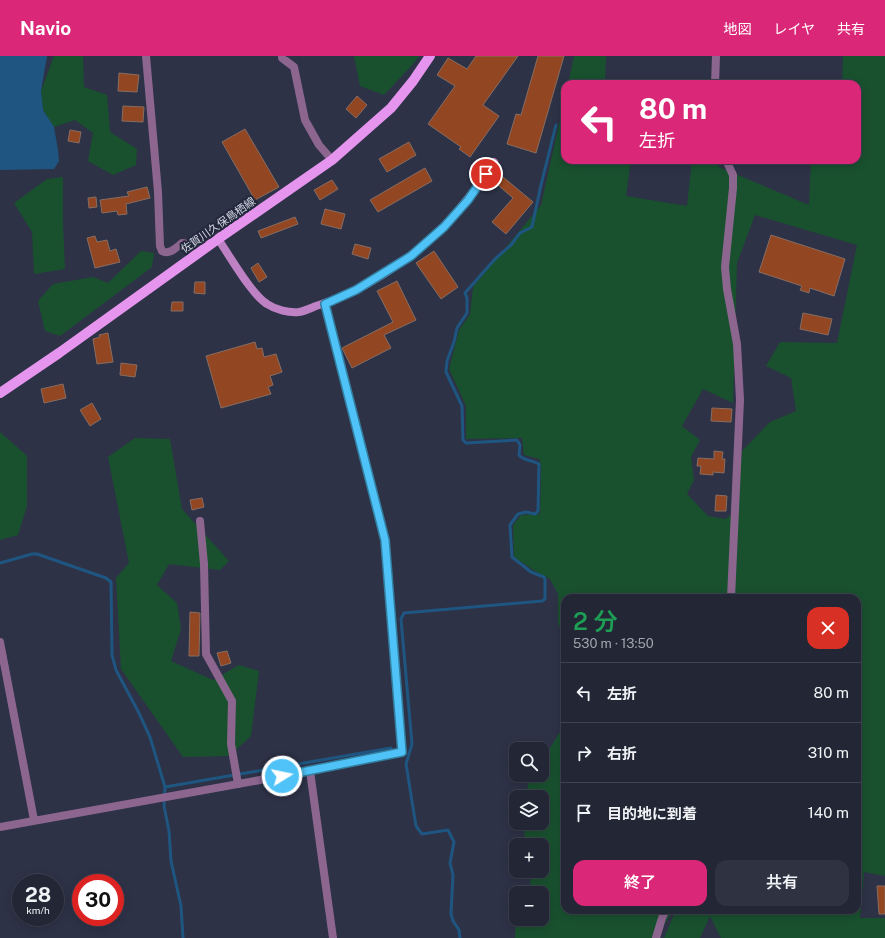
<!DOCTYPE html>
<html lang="ja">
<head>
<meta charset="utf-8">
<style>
  body { margin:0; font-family:"Public Sans","Noto Sans JP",sans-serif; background:#2e3241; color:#f1f3f6; height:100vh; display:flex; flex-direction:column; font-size:15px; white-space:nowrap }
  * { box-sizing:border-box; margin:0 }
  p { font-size:13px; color:#a2a5ad }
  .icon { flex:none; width:22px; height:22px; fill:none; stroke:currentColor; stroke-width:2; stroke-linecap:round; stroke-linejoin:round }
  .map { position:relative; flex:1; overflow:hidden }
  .panel { position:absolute; left:561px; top:538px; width:300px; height:320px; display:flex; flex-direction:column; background:#222635; border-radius:12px; box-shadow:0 2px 10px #0003,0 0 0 1px #3f4350 }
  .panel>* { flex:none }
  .hud { position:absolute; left:561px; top:24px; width:300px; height:84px; border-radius:12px; box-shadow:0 2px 10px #0003,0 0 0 1px #3f4350; background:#db2777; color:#fff; overflow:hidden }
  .controls { position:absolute; left:509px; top:686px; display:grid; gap:8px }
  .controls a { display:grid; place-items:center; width:40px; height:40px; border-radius:8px; background:#222635; box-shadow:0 2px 10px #0003,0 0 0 1px #3f4350; font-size:20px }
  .speed { position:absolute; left:12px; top:818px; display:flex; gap:8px; font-size:20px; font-weight:700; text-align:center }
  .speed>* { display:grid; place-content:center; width:52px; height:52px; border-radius:50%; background:#222635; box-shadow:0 2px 10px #0003,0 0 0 1px #3f4350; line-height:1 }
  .speed small { font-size:10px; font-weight:400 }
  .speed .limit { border:6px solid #d22; background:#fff; color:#111 }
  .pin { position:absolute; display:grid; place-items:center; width:34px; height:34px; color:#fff; margin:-17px; border:2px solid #fff; border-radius:50%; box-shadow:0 1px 4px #0007 }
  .me { position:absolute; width:44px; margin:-22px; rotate:80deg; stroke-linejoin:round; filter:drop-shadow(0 0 3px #0008) }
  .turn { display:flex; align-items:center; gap:14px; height:84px; padding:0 12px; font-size:18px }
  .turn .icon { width:52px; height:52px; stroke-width:2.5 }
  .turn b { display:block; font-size:28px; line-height:34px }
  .round { display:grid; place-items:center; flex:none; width:42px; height:42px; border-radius:12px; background:#2e3241 }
  .headline { display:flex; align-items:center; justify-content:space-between; height:68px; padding:0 12px }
  h1 { font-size:24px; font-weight:600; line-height:30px; color:#1e9e55 }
  .button { display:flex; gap:8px; margin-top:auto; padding:8px 12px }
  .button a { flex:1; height:46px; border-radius:12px; background:#db2777; color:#fff; font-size:16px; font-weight:600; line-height:46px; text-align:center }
  .button a+a { background:#2e3241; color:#f1f3f6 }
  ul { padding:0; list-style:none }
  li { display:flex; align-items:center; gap:12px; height:60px; padding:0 12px; border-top:1px solid #3f4350 }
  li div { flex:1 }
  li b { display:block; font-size:15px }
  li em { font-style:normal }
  header { display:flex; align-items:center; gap:24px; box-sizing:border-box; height:56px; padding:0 20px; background:#db2777; color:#fff }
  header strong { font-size:19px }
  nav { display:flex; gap:22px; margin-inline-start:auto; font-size:14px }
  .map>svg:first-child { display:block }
  .green { fill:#19512f; fill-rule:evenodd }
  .water { fill:#1e5681 }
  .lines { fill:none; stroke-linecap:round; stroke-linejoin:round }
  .stream { stroke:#1e5681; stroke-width:3 }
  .building { fill:#924621; stroke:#886d62 }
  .street { stroke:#8d6690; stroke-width:8 }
  .secondary { stroke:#be81c4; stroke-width:8 }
  .primary { stroke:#e595ed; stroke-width:10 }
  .route-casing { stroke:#337fa1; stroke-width:10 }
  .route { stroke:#4fc3f7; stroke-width:7 }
  .labels { text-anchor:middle; stroke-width:4; stroke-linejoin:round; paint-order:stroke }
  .street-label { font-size:11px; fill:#d4d8e5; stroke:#23283c }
</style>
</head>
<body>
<header>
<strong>Navio</strong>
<nav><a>地図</a><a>レイヤ</a><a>共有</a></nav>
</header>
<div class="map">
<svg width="885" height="882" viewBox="0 0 885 882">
  <rect width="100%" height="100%" fill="#2d3247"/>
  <g class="green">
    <path d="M54 0H83L84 31 107 39 110 76 137 93 136 109 113 119 88 105 93 77 75 64 54 71 43 54 41 35Z"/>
    <path d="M354 0H419L414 7 384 39 360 30Z"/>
    <path d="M574 0H606L605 28H568Z"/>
    <path d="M843 0H885V820L864 816 860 862H885V882H721L710 860 700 882H664L676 854H857V542H565V854H674L655 882H515L516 861V863H542V837H529L531 819 530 815H542V789H525L524 767H542V741H525L531 719H542V698L547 697 563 671 564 636 563 579 558 567V538L550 523 533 514 514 501 513 469 521 459 540 458 541 410 539 403 524 399 522 382 466 383V350L449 313 459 274 470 258 473 231 541 149 565 42V104H631L626 140 687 150 692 104H715L719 111 809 149 811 104H857V28H842ZM755 159 857 189 837 287 780 286 766 310 791 322 796 355 770 366 742 395 737 455 725 463 708 460 687 438 694 424 691 401 700 384 682 370 703 333 733 347 737 207Z"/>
    <path d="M63 121V167L65 213 34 218 32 176 14 147 47 123Z"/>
    <path d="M141 195 154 197 152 211 60 280 45 275 38 245 53 228 93 221 108 227Z"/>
    <path d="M0 376 27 400V450L18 479 0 484Z"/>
    <path d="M135 382 170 383 182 453 229 505 220 514 169 508 157 529 177 547 181 573 171 605 213 624 239 609 259 615 251 680 229 700 183 701 121 613 116 522 129 507 108 401Z"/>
  </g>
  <path class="water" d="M0 0H47L41 35 43 54 54 71 58 94 59 105 54 113 0 114Z"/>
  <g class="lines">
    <g class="stream">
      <path d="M0 507 32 498H37L106 522 111 526 112 599 116 614 139 657 150 681 165 731 164 750 169 775 171 805 181 850 183 882"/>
      <path d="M165 731 391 692"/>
      <path d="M460 882 459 874 453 865 451 858 453 819 450 807 454 786 448 774 422 778 416 770 406 708 412 688 401 563 404 557 542 545 545 543V524L544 521 531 516 512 501 510 469 518 458 526 456 535 458 538 455 539 408C532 404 524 405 519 399L520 389 517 384 466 387 463 384 462 350 446 316 447 305 454 286 457 272 467 257V242L465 237 495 203 511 189 520 177 532 171 541 129 556 69"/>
    </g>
  </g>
  <g class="building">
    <path d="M476 0H518L483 49 499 60 470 101 459 93 461 91 428 68 455 30 437 19 448 2 467 13Z"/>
    <path d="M538 0H564L536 97 507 88 516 58 521 59Z"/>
    <path d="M119 17 139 19 137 36 118 35Z"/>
    <path d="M357 40 367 49 356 62 346 53Z"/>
    <path d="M123 50 144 51 143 66 122 65Z"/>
    <path d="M245 73 279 131 255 144 222 86Z"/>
    <path d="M70 74 81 76 79 87 68 85Z"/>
    <path d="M409 86 416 99 387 116 379 103Z"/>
    <path d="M425 112 432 125 378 156 370 144Z"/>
    <path d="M497 116 533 146 506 178 492 166 513 142 491 123Z"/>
    <path d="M332 124 338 133 320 144 314 134Z"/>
    <path d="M147 131 150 142 126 148 127 158 118 159 117 155 102 157 100 144 129 140 127 136Z"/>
    <path d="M96 141 97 151 89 152 88 142Z"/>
    <path d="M325 153 345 158 341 173 321 168Z"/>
    <path d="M295 161 298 168 261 182 258 175Z"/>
    <path d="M771 179 845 203 834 240 810 232 809 237 800 234 802 230 759 216Z"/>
    <path d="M95 180 97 186 107 184 110 195 116 193 120 206 95 212 87 182Z"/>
    <path d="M355 188 371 192 368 203 352 198Z"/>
    <path d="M434 195 458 231 441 243 416 207Z"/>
    <path d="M258 207 267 221 259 226 251 212Z"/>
    <path d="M397 225 416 264 384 279 391 292 352 312 342 292 393 266 377 235Z"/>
    <path d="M195 226H205V238L194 237Z"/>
    <path d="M172 246H183V255H171Z"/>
    <path d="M803 257 832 263 828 279 800 273Z"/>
    <path d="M108 277 113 306 97 308 93 283 100 281 99 279Z"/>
    <path d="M255 286 257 293 262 292 264 301 276 298 282 316 270 320 273 329 268 331 271 338 221 352 206 300Z"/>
    <path d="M121 307 137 309 135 321 120 319Z"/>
    <path d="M63 328 66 342 44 347 41 333Z"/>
    <path d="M92 347 101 363 90 370 80 354Z"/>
    <path d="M712 352 732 353 731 366 711 365Z"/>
    <path d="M714 395 723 396 722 403H725L724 417 713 416V419L700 418 701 410H697L698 402 714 403Z"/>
    <path d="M716 439 727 440 726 455H715Z"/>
    <path d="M202 442 204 451 192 454 190 444Z"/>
    <path d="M190 556 200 557 199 600H189Z"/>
    <path d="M227 595 231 607 221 610 217 597Z"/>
    <path d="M877 830H885V858H879Z"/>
  </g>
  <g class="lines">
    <g class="street">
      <path d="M146 0 158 136 160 190 162 195C169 199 176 192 182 187L187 188 198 198"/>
      <path d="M282 0V2L294 11 305 64 319 89 332 104"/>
      <path d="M715 28 716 0"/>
      <path d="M726 104 733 119V132L725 211 727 233 737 288 740 344 731 542"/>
      <path d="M200 465 204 508 206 598 232 645 231 688 238 728"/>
      <path d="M0 586 34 764"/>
      <path d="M310 715 333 882"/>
      <path d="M0 771 310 715 402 696"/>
      <path d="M656 882 662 862 666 854"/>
    </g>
    <g class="secondary">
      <path d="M218 183C230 200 251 238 267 248 276 254 289 257 299 256 305 255 311 252 316 250 360 237 412 203 444 170 464 150 478 129 494 106"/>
      <path d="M325 248 385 484 402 696"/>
    </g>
    <path class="primary" d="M0 337 59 297 218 183 332 104 391 52 413 25 430 0"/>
  </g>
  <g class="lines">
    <g class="route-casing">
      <path id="route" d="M282 720 402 696 385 484 325 248 356 234 411 200 444 171 468 144 486 118"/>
    </g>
    <use href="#route" class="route"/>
  </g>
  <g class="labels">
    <g class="street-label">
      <text transform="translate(218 169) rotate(-35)" y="4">佐賀川久保鳥栖線</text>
    </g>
  </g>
</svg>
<div class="controls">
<a><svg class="icon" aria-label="search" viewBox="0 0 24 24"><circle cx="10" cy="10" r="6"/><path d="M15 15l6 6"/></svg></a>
<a><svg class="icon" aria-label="layers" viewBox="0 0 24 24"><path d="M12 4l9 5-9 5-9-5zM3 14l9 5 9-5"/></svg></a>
<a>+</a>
<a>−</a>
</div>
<div class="speed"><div>28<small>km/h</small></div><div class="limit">30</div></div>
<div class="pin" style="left:486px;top:118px;background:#d93025"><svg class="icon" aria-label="arrive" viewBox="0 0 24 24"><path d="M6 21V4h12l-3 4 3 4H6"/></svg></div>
<svg class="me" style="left:282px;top:720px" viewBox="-20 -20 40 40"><circle r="17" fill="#4fc3f7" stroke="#fff" stroke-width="3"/><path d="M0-11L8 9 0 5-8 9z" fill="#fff"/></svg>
<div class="hud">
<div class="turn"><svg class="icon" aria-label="left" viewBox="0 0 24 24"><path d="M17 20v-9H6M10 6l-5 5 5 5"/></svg><div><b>80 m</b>左折</div></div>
</div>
<section class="panel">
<div class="headline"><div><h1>2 分</h1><p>530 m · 13:50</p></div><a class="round" style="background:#d93025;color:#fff"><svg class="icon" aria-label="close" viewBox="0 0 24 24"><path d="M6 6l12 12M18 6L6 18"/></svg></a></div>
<ul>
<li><svg class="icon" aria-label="left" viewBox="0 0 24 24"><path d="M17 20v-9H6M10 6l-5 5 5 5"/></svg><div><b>左折</b></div><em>80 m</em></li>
<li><svg class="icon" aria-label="right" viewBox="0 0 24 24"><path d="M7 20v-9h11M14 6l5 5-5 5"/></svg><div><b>右折</b></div><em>310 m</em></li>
<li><svg class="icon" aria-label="arrive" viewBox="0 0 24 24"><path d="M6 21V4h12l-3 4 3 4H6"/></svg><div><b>目的地に到着</b></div><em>140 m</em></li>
</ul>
<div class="button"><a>終了</a><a>共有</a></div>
</section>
</div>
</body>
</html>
